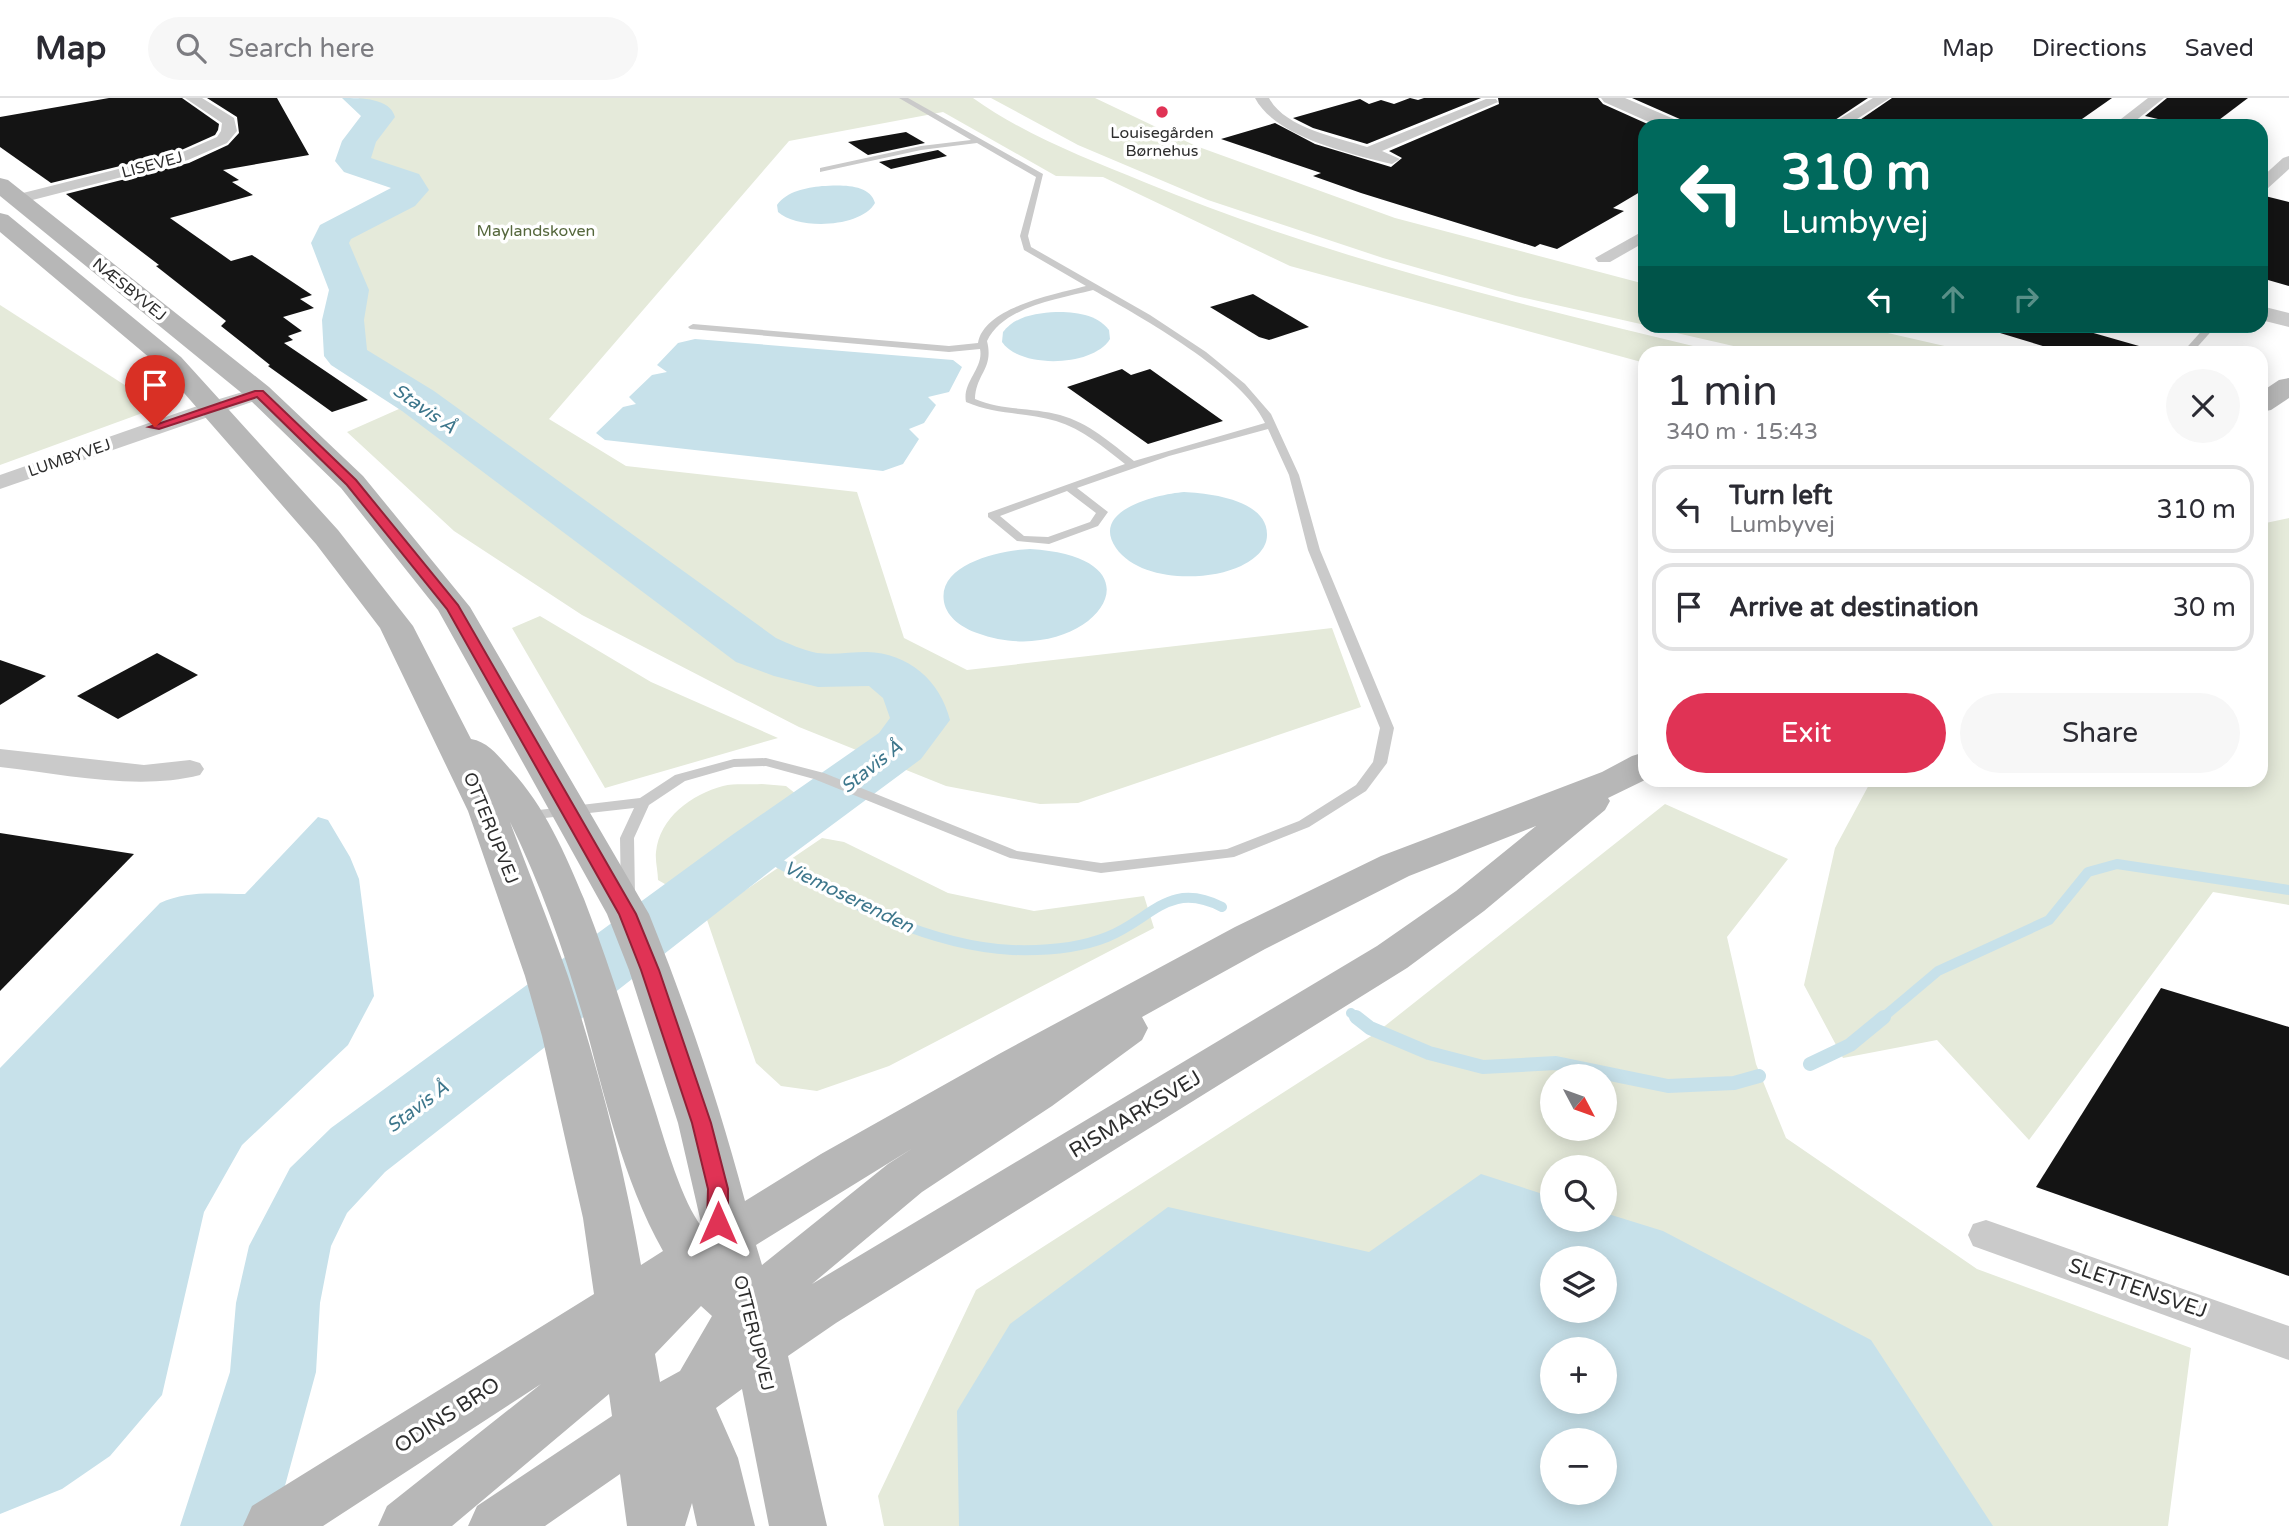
<!DOCTYPE html>
<html lang="en">
<head>
<meta charset="utf-8">
<style>
  body { margin:0; font-family:"Varela Round",sans-serif; background:#f7f7f7; color:#2b2b33; height:100vh; display:flex; flex-direction:column; font-size:26px; white-space:nowrap }
  * { box-sizing:border-box; margin:0 }
  p { font-size:23px; color:#7c7c81 }
  .icon { flex:none; width:38px; height:38px; fill:none; stroke:currentColor; stroke-width:2; stroke-linecap:round; stroke-linejoin:round }
  .map { position:relative; flex:1; overflow:hidden }
  .details { position:absolute; left:1638px; top:248px; width:630px; height:441px; display:flex; flex-direction:column; background:#fff; border-radius:21px; box-shadow:0 4px 18px #0003 }
  .details>* { flex:none }
  .guide { position:absolute; left:1638px; top:21px; width:630px; height:214px; border-radius:21px; box-shadow:0 4px 18px #0003; background:#00695c; color:#fff; overflow:hidden }
  .needle { width:46px; rotate:131deg }
  .controls { position:absolute; left:1540px; top:966px; display:grid; gap:14px }
  .controls a { display:grid; place-items:center; width:77px; height:77px; border-radius:50%; background:#fff; box-shadow:0 4px 18px #0003; font-size:35px }
  .pin { position:absolute; display:grid; place-items:center; width:60px; height:60px; color:#fff; margin:-72px -30px; border-radius:50% 50% 50% 0; rotate:-45deg; box-shadow:0 0 7px #0007 }
  .pin .icon { rotate:45deg }
  .me { position:absolute; width:77px; margin:-38px; rotate:0deg; stroke-linejoin:round; filter:drop-shadow(0 0 5px #0008) }
  .turn { display:flex; align-items:center; gap:24px; height:147px; padding:0 28px; font-size:32px }
  .turn .icon { width:91px; height:91px; stroke-width:2.5 }
  .turn b { display:block; font-size:49px; line-height:60px }
  .lanes { display:flex; align-items:center; height:66px; padding:0 28px; background:#0003; justify-content:center; gap:35px; direction:ltr }
  .lanes .off { opacity:.35 }
  .round { display:grid; place-items:center; flex:none; width:74px; height:74px; border-radius:37px; background:#f7f7f7 }
  .head { display:flex; align-items:center; justify-content:space-between; height:119px; padding:0 28px }
  h1 { font-size:42px; font-weight:600; line-height:52px }
  .button { display:flex; gap:14px; margin-top:auto; padding:14px 28px }
  .button a { flex:1; height:80px; border-radius:42px; background:#e03355; color:#fff; font-size:28px; font-weight:600; line-height:80px; text-align:center }
  .button a+a { background:#f7f7f7; color:#2b2b33 }
  ul { padding:0; list-style:none }
  li { display:flex; align-items:center; gap:21px; height:88px; margin:0 14px 10px; padding:0 14px; border:4px solid #e1e1e2; border-radius:21px }
  li div { flex:1 }
  li b { display:block; font-size:26px }
  li em { font-style:normal }
  header { display:flex; align-items:center; gap:42px; box-sizing:border-box; height:98px; padding:0 35px; background:#fff; border-bottom:2px solid #e1e1e2 }
  header strong { font-size:33px }
  nav { display:flex; gap:38px; margin-inline-start:auto; font-size:24px }
  .search { width:490px; height:63px; background:#f7f7f7; display:flex; align-items:center; gap:18px; box-sizing:border-box; padding:0 24px; border-radius:38px; color:#7c7c81; font-size:26px }
  .map>svg:first-child { display:block }
  .green { fill:#e5eada; fill-rule:evenodd }
  .water { fill:#c7e1ea; fill-rule:evenodd }
  .lines { fill:none; stroke-linecap:round; stroke-linejoin:round }
  .stream-far1 { stroke:#c7e1ea; stroke-width:10 }
  .stream { stroke:#c7e1ea; stroke-width:14 }
  .river { fill:#c7e1ea; fill-rule:evenodd }
  .building { fill:#141414 }
  .service { fill:#cacaca; fill-rule:evenodd }
  .minor { fill:#cacaca; fill-rule:evenodd }
  .tertiary { fill:#cacaca; fill-rule:evenodd }
  .secondary { fill:#b7b7b7; fill-rule:evenodd }
  .route { fill:#e03355; stroke:#922137; stroke-width:2 }
  .poi-dot { fill:#e03355; stroke:#fff; stroke-width:2.5 }
  .labels { text-anchor:middle; stroke-width:7; stroke-linejoin:round; paint-order:stroke }
  .far-poi-label { font-size:16px; fill:#2d2d2d; stroke:#fff }
  .far-street-label { font-size:16px; fill:#2d2d2d; stroke:#fff }
  .far-park-label { font-size:16px; fill:#55673c; stroke:#fff }
  .street-label { font-size:18px; fill:#2d2d2d; stroke:#fff }
  .water-label { font-size:19px; font-style:italic; fill:#3e778c; stroke:#fff }
  .near-street-label { font-size:21px; fill:#2d2d2d; stroke:#fff }
</style>
</head>
<body>
<header>
<strong>Map</strong>
<div class="search"><svg class="icon" aria-label="search" viewBox="0 0 24 24"><circle cx="10" cy="10" r="6"/><path d="M15 15l6 6"/></svg>Search here</div>
<nav><a>Map</a><a>Directions</a><a>Saved</a></nav>
</header>
<div class="map">
<svg width="2289" height="1428" viewBox="0 0 2289 1428">
  <rect width="100%" height="100%" fill="#fff"/>
  <g class="green">
    <path d="M358 0H973C1025 37 1085 60 1144 84 1330 161 1526 208 1722 255L1645 256V265L1290 168 1103 79 1056 78 943 14 789 43 549 321 626 368 857 394 904 540 967 572 1332 530 1361 609 1078 705 1040 706 946 688 799 629 582 517 454 433 347 334 417 303 346 258 343 222 349 192 330 145 334 135 402 100 411 92 406 84 356 67 353 63 359 43 378 18 376 12Z"/>
    <path d="M991 0H1095L1196 48 1395 120 1645 186V227L1516 198 1383 160 1208 102 1078 47Z"/>
    <path d="M0 207 159 309 0 367Z"/>
    <path d="M1646 228 1866 230 1975 255H1764Z"/>
    <path d="M2289 420V807L2213 794 2029 1042 1937 942 1843 960 1804 887 1835 750 1871 683 2261 682V426Z"/>
    <path d="M540 518 651 584 778 640 605 690 512 530Z"/>
    <path d="M762 686 786 688 796 696 670 789 658 782C658 773 655 763 656 754 659 720 692 696 723 688 735 685 750 687 762 686Z"/>
    <path d="M1665 706 1788 761 1727 839 1756 966 1786 1040 1977 1171 2191 1250 2168 1428H884L878 1398 976 1192 1376 935ZM1552 978H1605V1031H1552ZM1552 1069H1605V1122H1552ZM1552 1160H1605V1213H1552ZM1552 1251H1605V1304H1552ZM1552 1342H1605V1395H1552Z"/>
    <path d="M822 740 844 744 948 795 1034 813 1144 798 1154 830 889 968 817 993 781 988 756 965 706 819Z"/>
  </g>
  <g class="water">
    <path d="M822 88C839 87 870 85 875 105 861 130 798 132 778 114L777 107C787 93 806 90 822 88Z"/>
    <path d="M1056 214C1075 214 1097 216 1109 232L1110 241C1093 269 1020 271 1002 244L1003 234C1015 218 1037 215 1056 214Z"/>
    <path d="M695 241 953 262 962 269 949 294 928 299 936 307 924 325 909 331 919 341 903 366 883 373 605 342 596 335 623 309 636 306 629 299 652 277 667 274 657 267 678 245Z"/>
    <path d="M1184 394C1209 395 1268 402 1267 437 1267 452 1253 462 1241 468 1207 484 1140 484 1116 450 1089 411 1160 396 1184 394Z"/>
    <path d="M1030 451C1178 460 1085 575 977 535 963 530 947 520 944 504 937 465 1003 452 1030 451Z"/>
    <path d="M318 719 328 722 350 759 359 781 374 898 348 947 242 1047 204 1114 162 1297 110 1358 62 1391 0 1416V970L160 805C188 792 215 796 245 796Z"/>
    <path d="M1481 1076 1552 1099V1122H1605V1115L1663 1133 1871 1242 1993 1428H959L957 1313 1010 1226 1168 1109 1369 1154ZM1605 1160V1213H1552V1160ZM1605 1251V1304H1552V1251ZM1605 1342V1395H1552V1342Z"/>
  </g>
  <g class="lines">
    <g class="stream-far1">
      <path d="M755 752C835 796 918 847 1012 852 1043 853 1077 851 1107 839 1152 821 1169 782 1222 809"/>
      <path d="M1351 915 1358 921"/>
      <path d="M1881 921 1938 873 2049 822 2088 774 2117 766 2289 792"/>
    </g>
    <g class="stream">
      <path d="M1356 919 1370 930 1429 955 1483 969 1556 965 1668 988 1734 985 1759 978"/>
      <path d="M1810 966 1850 947 1884 919"/>
    </g>
    <path class="river" d="M342 0C362 0 390 0 395 19L376 44 371 60 419 76 429 92 415 108 351 141 349 145 369 192 364 222 367 252 434 293 776 540C789 546 803 552 817 555 834 557 851 554 867 554 908 555 940 582 950 622L921 661 778 767 385 1074 347 1115 331 1148 320 1205 316 1274 274 1428H180L230 1274 236 1205 249 1148 290 1070 331 1030 732 737 879 635 890 620 883 600 869 588 818 589 774 578 736 564 402 313 331 267 324 258 322 222 329 192 311 145 320 127 391 90 344 74 335 63 342 43 361 18Z"/>
  </g>
  <g class="building">
    <path d="M109 0H182L219 26 218 32 215 37 177 54 51 85 0 49V19Z"/>
    <path d="M207 0H277L309 57 223 72 239 82 232 84 253 97 170 120 231 163 252 157 312 197 300 201 314 210 283 219 302 233 288 238 293 242 284 245 368 302 332 314 268 268 270 267 221 228 226 223 156 168 159 167 66 96 189 65 228 47 239 35 237 19Z"/>
    <path d="M1410 0 1418 2 1424 0H1481L1367 46 1313 30 1293 20 1360 1 1369 6 1381 2 1394 6Z"/>
    <path d="M1498 0H1598L1603 6 1652 28H1645V91L1613 110 1624 113 1557 151 1540 146 1535 149 1361 95 1313 78 1321 75 1221 41 1275 25 1315 46 1391 69 1402 60 1389 53 1499 6Z"/>
    <path d="M1632 0H1868L1826 28H1685L1682 22Z"/>
    <path d="M1892 0H2112L2072 28H1851Z"/>
    <path d="M2167 0H2248L2211 28H2188L2145 18Z"/>
    <path d="M906 34 925 45 868 57 848 44Z"/>
    <path d="M938 52 947 58 891 71 879 64Z"/>
    <path d="M2261 97 2289 104V188L2261 180Z"/>
    <path d="M1253 196 1309 229 1269 242 1259 239 1210 209Z"/>
    <path d="M2001 228H2069L2139 248 2138 256H2069L2000 235Z"/>
    <path d="M1122 271 1131 277 1150 271 1223 323 1148 346 1067 289Z"/>
    <path d="M157 555 198 577 118 621 77 598Z"/>
    <path d="M0 562 46 578 0 607Z"/>
    <path d="M0 735 134 756 0 893Z"/>
    <path d="M2161 890 2289 929V1178L2036 1089Z"/>
  </g>
  <g class="lines">
    <g class="service">
      <path d="M899 0H908L1043 76 1028 138 1031 149 1150 217 1206 254 1245 286 1271 316 1299 377 1320 452 1394 630 1387 665 1366 693 1309 729 1234 759 1101 775 1010 760 814 681 766 668 734 669 685 683 649 707 634 740 635 797 633 801H623L621 797 620 740 634 710 527 722 522 720 520 717 522 714 640 700 675 677 734 661 766 660 824 675 1017 753 1101 765 1227 751 1299 723 1356 687 1373 664 1380 630 1308 452 1289 377 1268 331 1169 358 1077 390 1108 414 1098 428 1049 446 1017 443 988 419V415L1125 366C1103 349 1083 331 1056 323 1026 314 996 317 966 304 962 284 984 270 980 251L949 254 690 231 688 229 693 226 949 248 978 245C984 209 1056 196 1086 188L1024 152 1020 138 1036 79 977 45 921 52 820 74V70L921 48 971 42ZM1093 192C1141 219 1242 275 1265 325L1134 363C1111 345 1089 325 1060 317 1032 309 1002 313 975 301 976 275 994 271 987 243 1004 208 1059 201 1093 192ZM1067 393 1096 415 1090 424 1048 439 1024 438 1000 418Z"/>
      <path d="M2206 228H2216L2191 256H2181Z"/>
    </g>
    <g class="minor">
      <path d="M185 0H202L234 20 237 33 227 45 188 62 17 106 9 101 11 98 178 56 217 39 221 33 222 25Z"/>
      <path d="M1255 0H1269C1285 30 1336 39 1367 49L1486 1H1496L1498 4 1382 53 1400 61 1392 66C1351 56 1275 39 1255 0Z"/>
      <path d="M1873 0H1890L1846 28H1828Z"/>
      <path d="M2148 0H2164L2129 28H2112Z"/>
      <path d="M2289 58V71L2267 91 2261 93V80L2283 60Z"/>
      <path d="M1645 132V144L1610 164H1598L1595 160Z"/>
      <path d="M259 289 266 291 269 295 266 299 0 391V377L206 305Z"/>
      <path d="M0 651 144 667 190 662 200 665 204 671 200 677C138 693 63 676 0 669Z"/>
      <path d="M1986 1122 2289 1228V1262L1973 1148 1968 1137 1973 1126Z"/>
    </g>
    <g class="tertiary">
      <path d="M1601 0H1625L1681 24 1683 28H1658L1604 4Z"/>
      <path d="M2261 208 2289 215V229L2261 222Z"/>
    </g>
    <g class="secondary">
      <path d="M0 80 8 82 269 289 363 378 470 509 649 816C687 910 719 1005 745 1103L821 1056 999 956 1235 829 1381 758 1602 674 1632 658 1645 654V682L1608 700 1610 703 1605 712 1484 813 1407 870 836 1225 788 1258 827 1428H769L742 1291 716 1310 738 1360 755 1428H697L692 1405 685 1428H627L620 1376 545 1428H468L477 1408 612 1318 609 1296 452 1428H378L387 1408 541 1286 323 1428H243L252 1408 594 1196 583 1120 542 938 525 878 468 713 380 530 316 446 163 271 0 134V115L8 117 181 259 338 432 413 528 471 641C489 644 499 659 511 672 545 709 565 755 584 801 611 870 632 941 655 1012 665 1044 682 1104 702 1129L678 1025 629 872 607 816 438 512 341 390 249 301 0 98ZM510 724C540 785 563 850 582 915 604 995 622 1080 663 1153L641 1167C625 1073 598 969 568 878 550 827 529 775 510 724ZM1536 728 1456 793 1377 848 812 1186 922 1094 1052 1008 1142 942 1148 930 1142 919 1265 851 1409 778ZM913 1050 888 1066 762 1167 756 1147ZM701 1208 712 1218 680 1273 660 1284 655 1256Z"/>
      <path d="M2289 280V300L2271 312 2261 314V294L2279 282Z"/>
    </g>
  </g>
  <path class="route" d="M255 293H263L356 382 458 507 636 816 659 872 711 1025 728 1091V1125L725 1131 718 1133 710 1131 707 1125 708 1091 692 1025 641 872 619 816 447 511 347 387 257 299 159 331 149 329Z"/>
  <circle class="poi-dot" cx="1162" cy="14" r="7"/>
  <g class="labels">
    <g class="far-poi-label">
      <text x="1162" y="40">Louisegården<tspan x="1162" dy="18">Børnehus</tspan></text>
    </g>
    <g class="far-street-label">
      <text transform="translate(152 66) rotate(-15)" y="6">LISEVEJ</text>
      <text transform="translate(130 191) rotate(39)" y="6">NÆSBYVEJ</text>
      <text transform="translate(69 359) rotate(-19)" y="6">LUMBYVEJ</text>
    </g>
    <g class="far-park-label">
      <text x="536" y="138">Maylandskoven</text>
    </g>
    <g class="street-label">
      <text transform="translate(491 730) rotate(68)" y="6">OTTERUPVEJ</text>
      <text transform="translate(754 1235) rotate(76)" y="6">OTTERUPVEJ</text>
    </g>
    <g class="water-label">
      <text transform="translate(425 310) rotate(35)" y="7">Stavis Å</text>
      <text transform="translate(871 668) rotate(-38)" y="7">Stavis Å</text>
      <text transform="translate(849 798) rotate(26)" y="7">Viemoserenden</text>
      <text transform="translate(417 1008) rotate(-37)" y="7">Stavis Å</text>
    </g>
    <g class="near-street-label">
      <text transform="translate(1135 1016) rotate(-31)" y="7">RISMARKSVEJ</text>
      <text transform="translate(2138 1190) rotate(19)" y="7">SLETTENSVEJ</text>
      <text transform="translate(447 1317) rotate(-33)" y="7">ODINS BRO</text>
    </g>
  </g>
</svg>
<div class="controls">
<a><svg class="needle" viewBox="-14 -14 28 28"><path d="M0-13l5 13h-10z" fill="#e53935"/><path d="M0 13l5-13h-10z" fill="#7c7c81"/></svg></a>
<a><svg class="icon" aria-label="search" viewBox="0 0 24 24"><circle cx="10" cy="10" r="6"/><path d="M15 15l6 6"/></svg></a>
<a><svg class="icon" aria-label="layers" viewBox="0 0 24 24"><path d="M12 4l9 5-9 5-9-5zM3 14l9 5 9-5"/></svg></a>
<a>+</a>
<a>−</a>
</div>
<div class="pin" style="left:155px;top:329px;background:#d93025"><svg class="icon" aria-label="arrive" viewBox="0 0 24 24"><path d="M6 21V4h12l-3 4 3 4H6"/></svg></div>
<svg class="me" style="left:718px;top:1125px" viewBox="-20 -20 40 40"><path d="M0-17L14 15 0 8-14 15z" fill="#e03355" stroke="#fff" stroke-width="4"/></svg>
<div class="guide">
<div class="turn"><svg class="icon" aria-label="left" viewBox="0 0 24 24"><path d="M17 20v-9H6M10 6l-5 5 5 5"/></svg><div><b>310 m</b>Lumbyvej</div></div>
<div class="lanes"><svg class="icon" aria-label="left" viewBox="0 0 24 24"><path d="M17 20v-9H6M10 6l-5 5 5 5"/></svg><svg class="icon off" aria-label="ahead" viewBox="0 0 24 24"><path d="M12 20V5M6 11l6-6 6 6"/></svg><svg class="icon off" aria-label="right" viewBox="0 0 24 24"><path d="M7 20v-9h11M14 6l5 5-5 5"/></svg></div>
</div>
<section class="details">
<div class="head"><div><h1>1 min</h1><p>340 m · 15:43</p></div><a class="round"><svg class="icon" aria-label="close" viewBox="0 0 24 24"><path d="M6 6l12 12M18 6L6 18"/></svg></a></div>
<ul>
<li><svg class="icon" aria-label="left" viewBox="0 0 24 24"><path d="M17 20v-9H6M10 6l-5 5 5 5"/></svg><div><b>Turn left</b><p>Lumbyvej</p></div><em>310 m</em></li>
<li><svg class="icon" aria-label="arrive" viewBox="0 0 24 24"><path d="M6 21V4h12l-3 4 3 4H6"/></svg><div><b>Arrive at destination</b></div><em>30 m</em></li>
</ul>
<div class="button"><a>Exit</a><a>Share</a></div>
</section>
</div>
</body>
</html>
